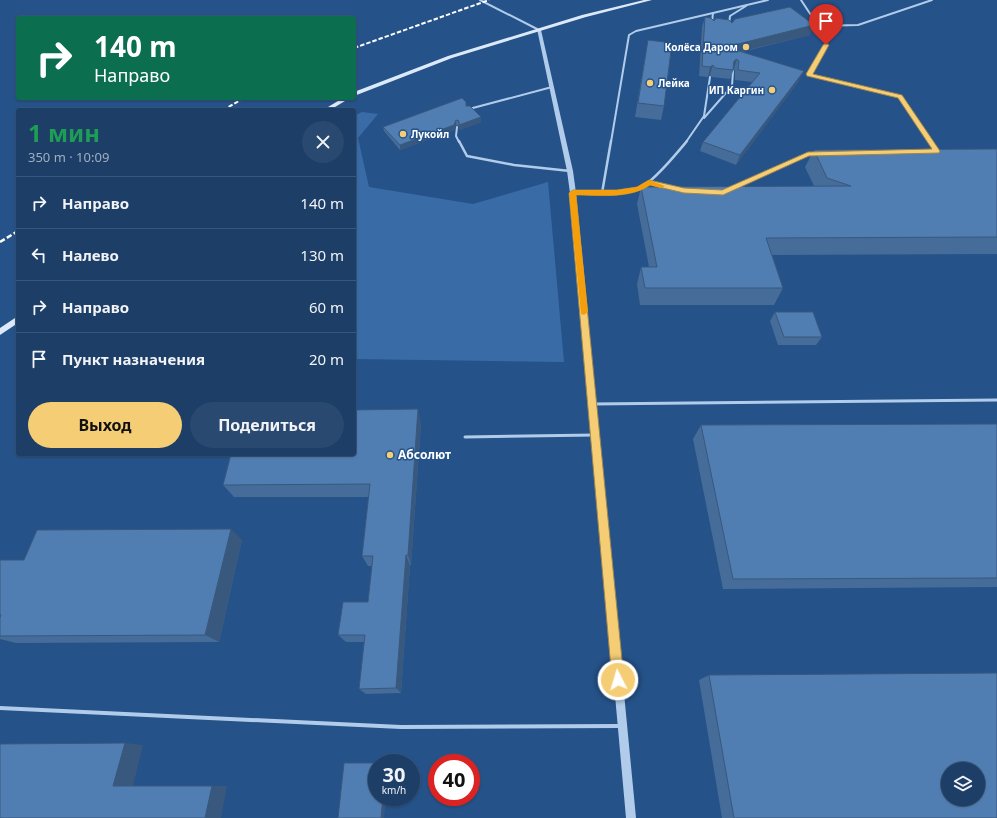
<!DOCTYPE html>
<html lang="ru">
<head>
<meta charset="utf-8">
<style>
  body { margin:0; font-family:"Noto Sans",sans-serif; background:#294970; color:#f1f3f6; height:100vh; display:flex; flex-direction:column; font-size:15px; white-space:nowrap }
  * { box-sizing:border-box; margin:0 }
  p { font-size:13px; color:#a0aec0 }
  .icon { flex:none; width:22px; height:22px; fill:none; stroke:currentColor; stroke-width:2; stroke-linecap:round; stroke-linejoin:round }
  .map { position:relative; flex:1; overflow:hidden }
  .side { position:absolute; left:16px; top:108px; width:340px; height:348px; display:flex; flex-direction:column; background:#1c3e67; border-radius:4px; box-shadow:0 1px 3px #0004,0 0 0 1px #3a577b }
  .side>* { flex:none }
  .top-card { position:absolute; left:16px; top:16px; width:340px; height:84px; border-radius:4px; box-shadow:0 1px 3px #0004,0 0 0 1px #3a577b; background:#0b6e4f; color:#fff; overflow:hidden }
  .fabs { position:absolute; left:941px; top:762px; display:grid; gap:8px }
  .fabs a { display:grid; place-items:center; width:44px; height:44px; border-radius:50%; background:#1c3e67; box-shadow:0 1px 3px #0004,0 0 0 1px #3a577b; font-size:20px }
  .speed { position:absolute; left:368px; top:754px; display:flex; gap:8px; font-size:20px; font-weight:700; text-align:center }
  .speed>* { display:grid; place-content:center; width:52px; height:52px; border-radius:50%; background:#1c3e67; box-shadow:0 1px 3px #0004,0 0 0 1px #3a577b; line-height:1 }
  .speed small { font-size:10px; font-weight:400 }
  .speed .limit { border:6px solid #d22; background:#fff; color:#111 }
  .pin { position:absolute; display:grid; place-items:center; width:34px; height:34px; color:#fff; margin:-41px -17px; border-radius:50% 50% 50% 0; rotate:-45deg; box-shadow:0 0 4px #0007 }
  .pin .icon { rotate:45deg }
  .me { position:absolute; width:44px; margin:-22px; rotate:355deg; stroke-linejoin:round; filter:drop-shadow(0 0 3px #0008) }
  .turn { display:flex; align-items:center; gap:14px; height:84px; padding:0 12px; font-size:18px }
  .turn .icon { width:52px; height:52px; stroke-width:2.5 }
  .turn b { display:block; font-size:28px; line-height:34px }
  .round { display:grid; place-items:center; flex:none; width:42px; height:42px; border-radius:21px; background:#294970 }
  .head { display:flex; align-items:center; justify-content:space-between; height:68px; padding:0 12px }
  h1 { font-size:24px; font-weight:700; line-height:30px; color:#1e9e55 }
  .button { display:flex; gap:8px; margin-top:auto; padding:8px 12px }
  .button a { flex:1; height:46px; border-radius:24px; background:#f4cd75; color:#111; font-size:16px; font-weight:700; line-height:46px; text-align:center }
  .button a+a { background:#294970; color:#f1f3f6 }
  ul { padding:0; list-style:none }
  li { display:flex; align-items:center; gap:12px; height:52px; padding:0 12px; border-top:1px solid #3a577b }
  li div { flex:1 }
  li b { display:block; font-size:15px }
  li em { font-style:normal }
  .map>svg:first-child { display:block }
  .green { fill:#396ca6 }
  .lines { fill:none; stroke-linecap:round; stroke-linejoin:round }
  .service-far3 { stroke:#b1ccea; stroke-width:2 }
  .service-far2 { stroke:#b1ccea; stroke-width:2.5 }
  .service-far1 { stroke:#b1ccea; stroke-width:3 }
  .service { stroke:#b1ccea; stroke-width:4 }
  .tertiary { fill:#b1ccea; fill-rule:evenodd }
  .secondary { fill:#dce9f8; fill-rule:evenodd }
  .rail-far1 { stroke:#fff; stroke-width:2; stroke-dasharray:4.5 2; stroke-linecap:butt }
  .rail { stroke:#fff; stroke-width:2.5; stroke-dasharray:5.5 2.5; stroke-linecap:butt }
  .wall { fill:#466c99 }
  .shaded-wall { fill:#39587d }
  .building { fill:#517eb2; stroke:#39587d; fill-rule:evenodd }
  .route { fill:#f4cd75; stroke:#9f854c }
  .slow { fill:#f59e0b }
  .poi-dot { fill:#f4cd75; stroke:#255289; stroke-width:1.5 }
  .labels { text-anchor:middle; stroke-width:3; stroke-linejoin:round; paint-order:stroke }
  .far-poi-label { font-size:10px; font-weight:bold; fill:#fff; stroke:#255289; text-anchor:end }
  .poi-label { font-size:12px; font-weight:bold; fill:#fff; stroke:#255289; text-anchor:start }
</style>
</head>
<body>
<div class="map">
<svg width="997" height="818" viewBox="0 0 997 818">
  <rect width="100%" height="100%" fill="#255289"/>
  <path class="green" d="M362 112 378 114 358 138 369 187 473 204 548 182 564 362 354 359V116Z"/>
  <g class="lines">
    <g class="service-far3">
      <path d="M480 0 539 30"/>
      <path d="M801 0 824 35 826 45 809 75 900 97 931 142"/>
      <path d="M712 22 713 13 768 0"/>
      <path d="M729 24 730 16 746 6"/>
      <path d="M818 26 858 25 932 0"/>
      <path d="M469 109 552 87"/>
      <path d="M704 118 732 86 733 71"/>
      <path d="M457 127 456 136 459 142"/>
      <path d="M611 142 629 35 636 31 713 13"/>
      <path d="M686 142 704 116 710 77"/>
    </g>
    <g class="service-far2">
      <path d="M459 141 467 156 514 165 570 171"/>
      <path d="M930 141 937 151"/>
      <path d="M649 182 668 187"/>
      <path d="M734 188 808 154H815"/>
      <path d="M573 193C593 193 619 197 638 189 652 184 677 153 687 141"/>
      <path d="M602 193 611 141"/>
    </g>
    <g class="service-far1">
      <path d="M593 404 997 400"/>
      <path d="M465 437 595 435"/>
    </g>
    <path class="service" d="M0 708 401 727 621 726"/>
    <path class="tertiary" d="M537 29 541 30 573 171 576 193 636 818H626L570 193 567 171Z"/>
    <g class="secondary">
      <path d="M644 0H652L586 17 452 58 354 96V92L448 56 582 15Z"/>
      <path d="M343 98H350L330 110H323Z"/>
      <path d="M18 316V323L0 335V328Z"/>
    </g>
    <g class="rail-far1">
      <path d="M354 48 489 0"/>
      <path d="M223 110 244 98"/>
    </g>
    <path class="rail" d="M0 242 18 231"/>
  </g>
  <g class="wall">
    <path d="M705 17 714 21 732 23 810 35 742 52 799 81 736 165 700 151 703 142 752 82 735 80V71L734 69 730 79 712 77 710 75 708 77 699 76 702 27Z"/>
    <path d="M648 40 664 106 661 120 635 117Z"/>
    <path d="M466 106 481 122 460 130 459 126 456 125 454 130 400 150 384 131 383 127Z"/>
    <path d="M997 149V254L772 255 783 288 774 305H640L637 284 641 267H649L637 204 641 187 814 186 805 167 814 150Z"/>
    <path d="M775 312 822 337 816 345H778L770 321Z"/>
    <path d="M421 423 411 565H410L401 693 366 694 359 689 364 642H346L338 635 368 602 372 566H368L362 556 369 497H234L223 485Z"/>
    <path d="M997 424V587L723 589 693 439 701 425Z"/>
    <path d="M242 540 219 642 16 643 0 639V560H24Z"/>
    <path d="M709 675 997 818H722L699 680Z"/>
  </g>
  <g class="shaded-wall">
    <path d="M814 25 810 35 723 56 726 47Z"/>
    <path d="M737 59 734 69 732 70 734 61Z"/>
    <path d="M713 65 710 75 708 77 710 67Z"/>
    <path d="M804 71 799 81 736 165 740 155Z"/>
    <path d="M481 117V122L460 130 459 125Z"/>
    <path d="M456 120V125L454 130 400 150V145Z"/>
    <path d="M418 409 421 423 411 565 408 555Z"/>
    <path d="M231 529 242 540 219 642 205 635Z"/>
    <path d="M406 555 410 565 401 693 396 688Z"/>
    <path d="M125 743 143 745 133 786H113Z"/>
    <path d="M212 786H227L221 818H205Z"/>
    <path d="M383 797H386L384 818H381Z"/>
  </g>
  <g class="building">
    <path d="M790 7 814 25 726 47 804 71 740 155 703 142 760 73 738 70 739 61 737 59 734 61 733 70 715 68 713 65 710 67 702 66 705 17 711 18 714 21 716 18 729 20 732 23 735 19Z"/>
    <path d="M648 40 672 43 664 106 638 103Z"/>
    <path d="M462 98 466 102V106H470L481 117 459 125V121L456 120 454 125 400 145 383 127Z"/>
    <path d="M997 149V237L766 238 783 288H645L641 267H657L641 187 851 186 827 178 814 150Z"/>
    <path d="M775 312H813L822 337H784Z"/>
    <path d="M418 409 408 555H406L396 688 359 689 365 635H338L343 602H368L373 556H362L370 484 223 485 231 454H354V410Z"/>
    <path d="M997 424V578L733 579 701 425Z"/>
    <path d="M231 529 205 635 0 636V618L1 615H0V560H24L37 530Z"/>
    <path d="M997 673V818H734L709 675ZM948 769H978V799H948Z"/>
    <path d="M125 743 113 786H212L205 818H0V744Z"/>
    <path d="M344 763H385H377V797H383L381 818H338Z"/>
  </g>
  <path class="route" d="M826 43 829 45 813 74 902 95 940 151 939 153 809 156 723 195 684 193 650 185C630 199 600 195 576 195L624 680 622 684 618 686 614 684 612 680 569 193 573 190H617L637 187 649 180 684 188 722 190 808 152 932 149 898 98 807 76 806 74 823 45Z"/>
  <path class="slow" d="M649 180 665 186 661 188 650 185C630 199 600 195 576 195L588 312 584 315 581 314 569 193 573 190H617L637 187Z"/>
  <g class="poi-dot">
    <circle cx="746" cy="47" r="4"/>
    <circle cx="650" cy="83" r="4"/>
    <circle cx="772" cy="90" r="4"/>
    <circle cx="403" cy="134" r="4"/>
    <circle cx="390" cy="455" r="4"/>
  </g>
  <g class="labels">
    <g class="far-poi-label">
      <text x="738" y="51">Колёса Даром</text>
      <text x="658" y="87" text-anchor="start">Лейка</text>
      <text x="764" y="94">ИП Каргин</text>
      <text x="411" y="138" text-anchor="start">Лукойл</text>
    </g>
    <g class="poi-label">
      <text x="398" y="459">Абсолют</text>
    </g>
  </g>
</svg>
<div class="fabs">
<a><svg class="icon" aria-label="layers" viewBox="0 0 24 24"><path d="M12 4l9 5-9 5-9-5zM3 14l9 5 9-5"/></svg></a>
</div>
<div class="speed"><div>30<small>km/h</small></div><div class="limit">40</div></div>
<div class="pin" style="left:826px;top:45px;background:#d93025"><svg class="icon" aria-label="arrive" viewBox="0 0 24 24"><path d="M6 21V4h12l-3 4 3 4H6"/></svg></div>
<svg class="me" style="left:618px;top:680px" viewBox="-20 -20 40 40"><circle r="17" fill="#f4cd75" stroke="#fff" stroke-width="3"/><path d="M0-11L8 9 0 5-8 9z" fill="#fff"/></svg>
<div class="top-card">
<div class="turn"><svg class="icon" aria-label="right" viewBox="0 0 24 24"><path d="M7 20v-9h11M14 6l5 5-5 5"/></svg><div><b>140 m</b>Направо</div></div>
</div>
<section class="side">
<div class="head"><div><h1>1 мин</h1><p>350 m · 10:09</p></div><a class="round"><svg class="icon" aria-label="close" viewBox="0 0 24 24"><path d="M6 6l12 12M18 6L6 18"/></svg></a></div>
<ul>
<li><svg class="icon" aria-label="right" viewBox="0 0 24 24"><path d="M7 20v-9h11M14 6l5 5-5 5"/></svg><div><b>Направо</b></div><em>140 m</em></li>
<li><svg class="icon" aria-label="left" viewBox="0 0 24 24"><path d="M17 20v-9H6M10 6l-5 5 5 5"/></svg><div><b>Налево</b></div><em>130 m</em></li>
<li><svg class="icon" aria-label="right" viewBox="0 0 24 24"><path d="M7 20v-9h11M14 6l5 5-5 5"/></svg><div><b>Направо</b></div><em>60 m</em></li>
<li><svg class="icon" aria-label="arrive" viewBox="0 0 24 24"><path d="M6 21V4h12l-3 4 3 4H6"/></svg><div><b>Пункт назначения</b></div><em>20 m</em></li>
</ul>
<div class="button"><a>Выход</a><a>Поделиться</a></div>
</section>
</div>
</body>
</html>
